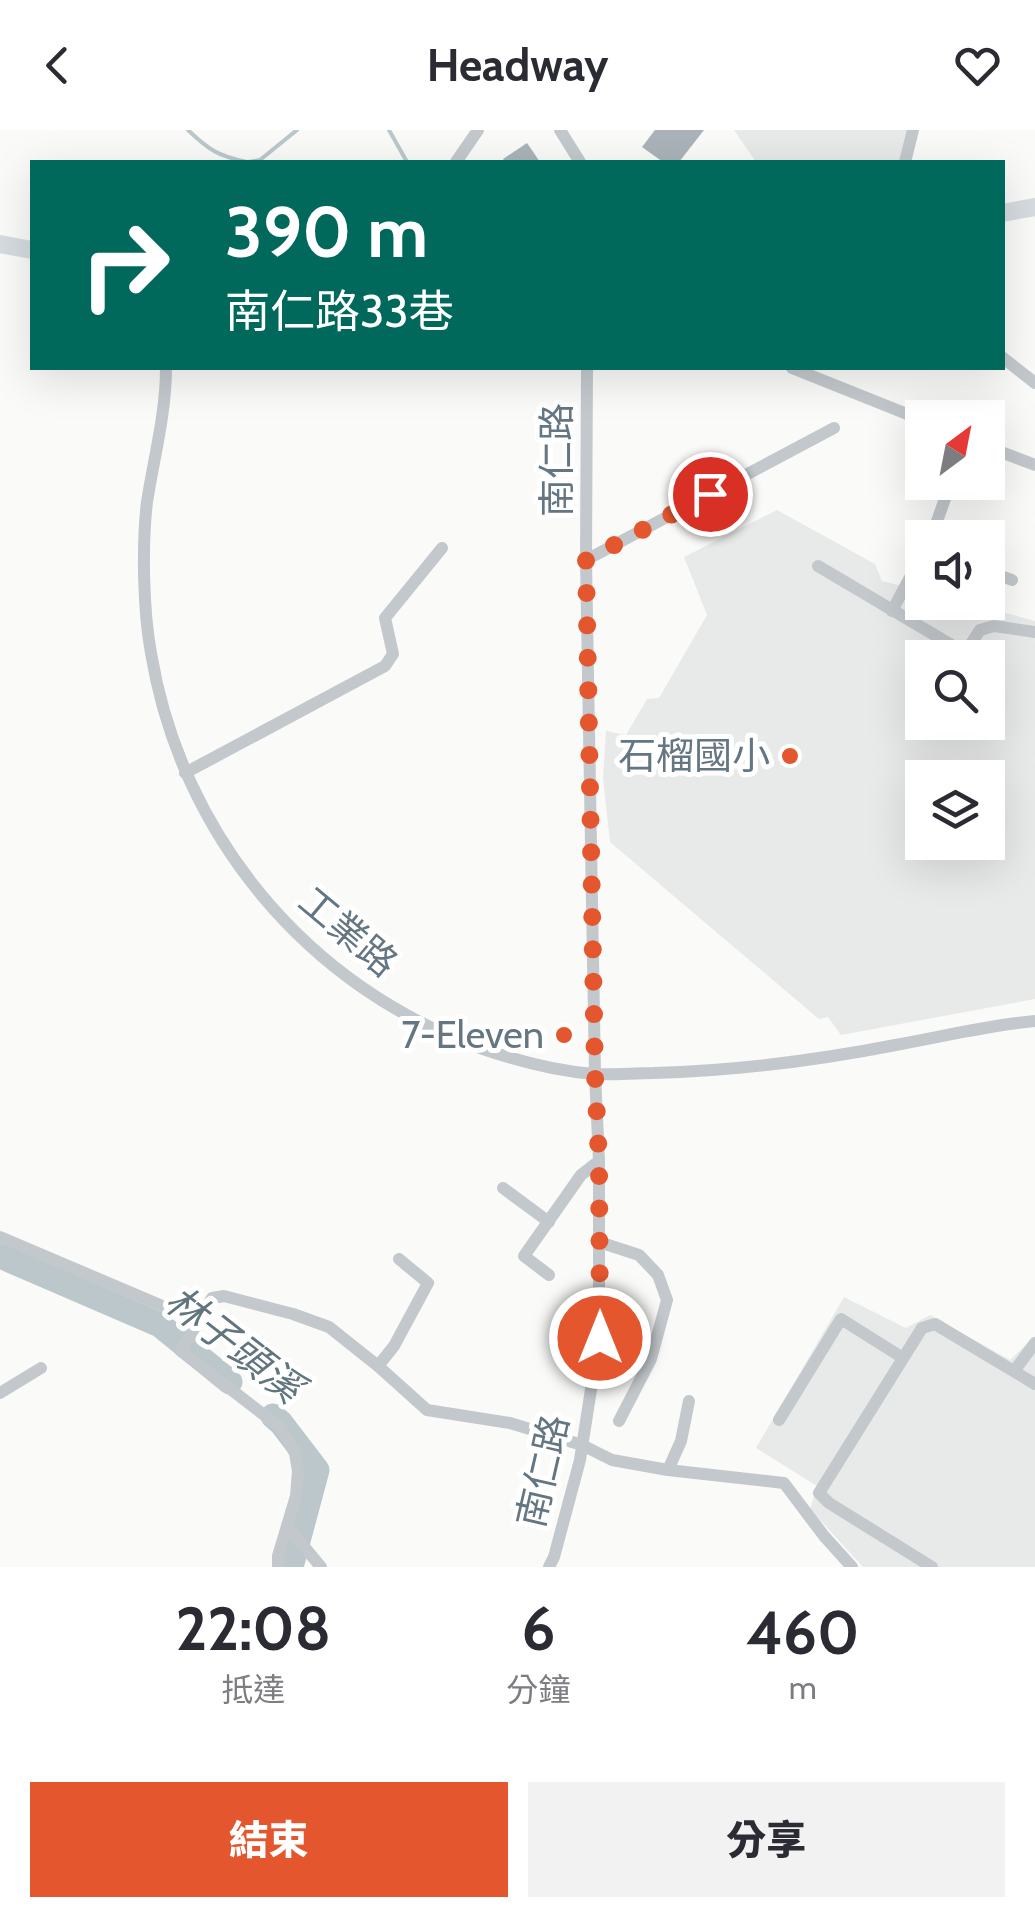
<!DOCTYPE html>
<html lang="zh-TW">
<head>
<meta charset="utf-8">
<style>
  body { margin:0; font-family:Cabin,"Noto Sans TC",sans-serif; background:#f2f2f3; color:#2b2b33; height:100vh; display:flex; flex-direction:column; font-size:38px; white-space:nowrap }
  * { box-sizing:border-box; margin:0 }
  p { font-size:32px; color:#7c7c81 }
  .icon { flex:none; width:55px; height:55px; fill:none; stroke:currentColor; stroke-width:2; stroke-linecap:round; stroke-linejoin:round }
  .map { position:relative; height:1437px; overflow:hidden }
  .details { display:flex; flex-direction:column; background:#fff; flex:1 }
  .details>* { flex:none }
  .hud { position:absolute; left:30px; top:30px; width:975px; height:210px; border-radius:0px; box-shadow:0 10px 40px #0002; background:#00695c; color:#fff; overflow:hidden }
  .needle { width:65px; rotate:32deg }
  .fabs { position:absolute; left:905px; top:270px; display:grid; gap:20px }
  .fabs a { display:grid; place-items:center; width:100px; height:100px; border-radius:0px; background:#fff; box-shadow:0 10px 40px #0002; font-size:50px }
  .pin { position:absolute; display:grid; place-items:center; width:85px; height:85px; color:#fff; margin:-42px; border:5px solid #fff; border-radius:50%; box-shadow:0 2px 10px #0007 }
  .me { position:absolute; width:110px; margin:-55px; rotate:0deg; stroke-linejoin:round; filter:drop-shadow(0 0 8px #0008) }
  .turn { display:flex; align-items:center; gap:35px; height:210px; padding:0 30px; font-size:45px }
  .turn .icon { width:130px; height:130px; stroke-width:2.5 }
  .turn b { display:block; font-size:70px; line-height:85px }
  .eta { display:flex; justify-content:space-evenly; align-items:center; height:170px; text-align:center }
  .eta b { font-size:60px; font-weight:800; line-height:70px }
  .button { display:flex; gap:20px; margin-top:auto; padding:20px 30px }
  .button a { flex:1; height:115px; border-radius:0px; background:#e4572e; color:#fff; font-size:40px; font-weight:800; line-height:115px; text-align:center }
  .button a+a { background:#f2f2f3; color:#2b2b33 }
  header { display:flex; justify-content:space-between; align-items:center; height:130px; padding:0 30px; background:#fff; font-size:45px; font-weight:800 }
  .map>svg:first-child { display:block }
  .built { fill:#e8e9e9; fill-rule:evenodd }
  .lines { fill:none; stroke-linecap:round; stroke-linejoin:round }
  .stream { stroke:#bbc7cb; stroke-width:4 }
  .river { stroke:#bbc7cb; stroke-width:25 }
  .building { fill:#aab3b9 }
  .minor { stroke:#c3c8cc; stroke-width:12 }
  .major { stroke:#d6dbdf; stroke-width:18 }
  .route { stroke:#e4572e; stroke-width:18; stroke-dasharray:0 32.4 }
  .poi-dot { fill:#e4572e; stroke:#fff; stroke-width:4 }
  .labels { text-anchor:middle; stroke-width:10; stroke-linejoin:round; paint-order:stroke }
  .street-label { font-size:38px; fill:#657683; stroke:#fff }
  .poi-label { font-size:38px; fill:#657683; stroke:#fff; text-anchor:end }
  .water-label { font-size:40px; font-style:italic; fill:#60757c; stroke:#fff }
</style>
</head>
<body>
<header><svg class="icon" aria-label="back" viewBox="0 0 24 24"><path d="M15 5l-7 7 7 7"/></svg>Headway<svg class="icon" aria-label="heart" viewBox="0 0 24 24"><path d="M12 20l-8-8c-3-5 5-10 8-4 3-6 11-1 8 4z"/></svg></header>
<div class="map">
<svg width="1035" height="1437" viewBox="0 0 1035 1437">
  <rect width="100%" height="100%" fill="#fafaf8"/>
  <g class="built">
    <path d="M734 0H908L906 32H756Z"/>
    <path d="M777 380 875 434 882 451 922 461V472L970 473 1035 491V869L841 905 828 887 819 889 610 712 603 648 606 601 626 605 647 569 659 568 707 485 684 427ZM922 528H988V592H922ZM922 648H988V712H922Z"/>
    <path d="M844 1167 906 1198 930 1185 1010 1230 1035 1206V1437H863L810 1379 817 1356 756 1318Z"/>
  </g>
  <g class="lines">
    <g class="stream">
      <path d="M188 0C209 20 218 26 247 32"/>
      <path d="M389 0 407 32"/>
      <path d="M248 32 260 30 297 0"/>
    </g>
    <g class="river">
      <path d="M0 1126 160 1195 230 1252"/>
      <path d="M273 1286 281 1293 317 1340 291 1437"/>
    </g>
  </g>
  <g class="building">
    <path d="M655 0H704L679 32H663L642 17Z"/>
    <path d="M527 13 540 32H505L503 29Z"/>
  </g>
  <g class="lines">
    <g class="minor">
      <path d="M560 0 580 32"/>
      <path d="M456 32 478 0"/>
      <path d="M905 32 913 0"/>
      <path d="M1002 227 1035 253"/>
      <path d="M166 238C166 283 154 327 147 372 142 414 143 480 151 523 181 705 308 858 483 919 518 931 556 941 594 944 613 945 634 943 654 943 738 941 819 930 901 914 945 906 990 895 1035 891"/>
      <path d="M792 238 922 290"/>
      <path d="M988 317 1035 335"/>
      <path d="M931 408 951 352"/>
      <path d="M586 430 834 298"/>
      <path d="M818 436 965 523 980 500 994 496 1035 502"/>
      <path d="M988 441 1012 450"/>
      <path d="M892 481 922 425"/>
      <path d="M185 643 385 536 393 524 385 488 442 418"/>
      <path d="M503 1058 549 1092"/>
      <path d="M0 1107 200 1192"/>
      <path d="M599 1112 639 1125 658 1145 667 1170 651 1229 619 1291"/>
      <path d="M549 1145 524 1126 581 1045 599 1031"/>
      <path d="M378 1236 394 1216 428 1153 399 1129"/>
      <path d="M1015 1240 1035 1213"/>
      <path d="M0 1263 41 1238"/>
      <path d="M779 1290 841 1189 903 1228"/>
      <path d="M668 1340 681 1311 689 1271"/>
      <path d="M287 1396 321 1437"/>
      <path d="M278 1437V1426L296 1366 298 1341 295 1323 281 1298 181 1221 212 1168 224 1166 293 1184 329 1197 378 1236 427 1280 510 1293 582 1315 612 1330 668 1340 784 1353 824 1406 852 1437"/>
      <path d="M549 1437 554 1427 580 1330 599 1208V1031L595 944 586 430 587 238"/>
      <path d="M932 1437 829 1373 819 1363 922 1198 935 1194 1035 1254"/>
    </g>
    <g class="major">
      <path d="M1002 83 1035 77"/>
      <path d="M0 114 32 120"/>
    </g>
  </g>
  <g class="lines">
    <path class="route" d="M600 1208 599 1031 595 944 586 430 710 364"/>
  </g>
  <g class="poi-dot">
    <circle cx="790" cy="626" r="10"/>
    <circle cx="564" cy="905" r="10"/>
  </g>
  <g class="labels">
    <g class="street-label">
      <text transform="translate(557 330) rotate(-90)" y="13">南仁路</text>
      <text transform="translate(348 802) rotate(40)" y="13">工業路</text>
      <text transform="translate(543 1341) rotate(-77)" y="13">南仁路</text>
    </g>
    <g class="poi-label">
      <text x="770" y="639">石榴國小</text>
      <text x="544" y="918">7-Eleven</text>
    </g>
    <g class="water-label">
      <text transform="translate(234 1214) rotate(38)" y="14">林子頭溪</text>
    </g>
  </g>
</svg>
<div class="fabs">
<a><svg class="needle" viewBox="-14 -14 28 28"><path d="M0-13l5 13h-10z" fill="#e53935"/><path d="M0 13l5-13h-10z" fill="#7c7c81"/></svg></a>
<a><svg class="icon" aria-label="sound" viewBox="0 0 24 24"><path d="M4 9h4l5-4v14l-5-4H4zM17 9q2 3 0 6"/></svg></a>
<a><svg class="icon" aria-label="search" viewBox="0 0 24 24"><circle cx="10" cy="10" r="6"/><path d="M15 15l6 6"/></svg></a>
<a><svg class="icon" aria-label="layers" viewBox="0 0 24 24"><path d="M12 4l9 5-9 5-9-5zM3 14l9 5 9-5"/></svg></a>
</div>
<div class="pin" style="left:710px;top:364px;background:#d93025"><svg class="icon" aria-label="arrive" viewBox="0 0 24 24"><path d="M6 21V4h12l-3 4 3 4H6"/></svg></div>
<svg class="me" style="left:600px;top:1208px" viewBox="-20 -20 40 40"><circle r="17" fill="#e4572e" stroke="#fff" stroke-width="3"/><path d="M0-11L8 9 0 5-8 9z" fill="#fff"/></svg>
<div class="hud">
<div class="turn"><svg class="icon" aria-label="right" viewBox="0 0 24 24"><path d="M7 20v-9h11M14 6l5 5-5 5"/></svg><div><b>390 m</b>南仁路33巷</div></div>
</div>
</div>
<section class="details">
<div class="eta">
<div><b>22:08</b><p>抵達</p></div>
<div><b>6</b><p>分鐘</p></div>
<div><b>460</b><p>m</p></div>
</div>
<div class="button"><a>結束</a><a>分享</a></div>
</section>
</body>
</html>
